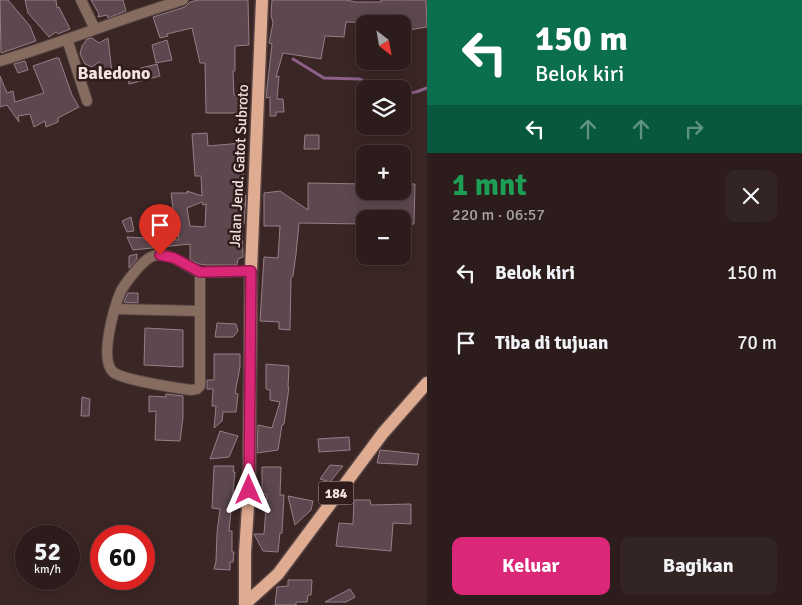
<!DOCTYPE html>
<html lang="id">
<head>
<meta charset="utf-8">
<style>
  body { margin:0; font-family:Signika,sans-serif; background:#342525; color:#f1f3f6; height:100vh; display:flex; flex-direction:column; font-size:19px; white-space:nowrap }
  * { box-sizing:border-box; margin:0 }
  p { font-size:16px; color:#a6a1a3 }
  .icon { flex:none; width:28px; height:28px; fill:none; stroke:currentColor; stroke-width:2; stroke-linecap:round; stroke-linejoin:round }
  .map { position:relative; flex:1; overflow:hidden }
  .details { display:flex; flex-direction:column; background:#2c1c1c; width:375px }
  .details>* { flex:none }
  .guide { background:#0b6e4f; color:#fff; overflow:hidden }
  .needle { width:32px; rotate:149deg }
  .tools { position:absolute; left:356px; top:15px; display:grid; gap:10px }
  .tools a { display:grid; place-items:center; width:55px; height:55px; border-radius:10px; background:#2c1c1c; box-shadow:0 2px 12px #0003,0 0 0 1px #483a3b; font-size:25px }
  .speed { position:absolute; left:15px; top:525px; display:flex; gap:10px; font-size:25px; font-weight:700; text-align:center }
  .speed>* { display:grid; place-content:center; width:65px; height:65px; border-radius:50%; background:#2c1c1c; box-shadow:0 2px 12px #0003,0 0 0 1px #483a3b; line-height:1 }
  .speed small { font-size:12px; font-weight:400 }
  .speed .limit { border:8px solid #d22; background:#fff; color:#111 }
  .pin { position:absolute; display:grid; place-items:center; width:42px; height:42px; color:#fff; margin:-51px -21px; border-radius:50% 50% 50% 0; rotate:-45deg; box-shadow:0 0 5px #0007 }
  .pin .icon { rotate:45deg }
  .me { position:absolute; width:55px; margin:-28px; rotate:0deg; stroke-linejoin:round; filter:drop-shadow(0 0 4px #0008) }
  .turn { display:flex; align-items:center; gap:18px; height:105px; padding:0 25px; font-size:22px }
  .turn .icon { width:65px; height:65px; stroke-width:2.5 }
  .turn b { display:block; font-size:35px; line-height:42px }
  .lanes { display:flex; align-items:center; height:48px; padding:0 25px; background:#0003; justify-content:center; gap:25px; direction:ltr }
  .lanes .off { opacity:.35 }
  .round { display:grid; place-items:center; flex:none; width:52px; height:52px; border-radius:10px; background:#342525 }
  .headline { display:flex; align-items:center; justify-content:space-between; height:85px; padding:0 25px }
  h1 { font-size:30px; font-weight:700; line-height:38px; color:#1e9e55 }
  .button { display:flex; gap:10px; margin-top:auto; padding:10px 25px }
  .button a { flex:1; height:58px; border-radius:10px; background:#db2777; color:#fff; font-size:20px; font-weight:700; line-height:58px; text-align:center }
  .button a+a { background:#342525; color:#f1f3f6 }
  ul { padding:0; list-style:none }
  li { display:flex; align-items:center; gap:15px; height:70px; padding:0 25px }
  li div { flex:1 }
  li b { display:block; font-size:19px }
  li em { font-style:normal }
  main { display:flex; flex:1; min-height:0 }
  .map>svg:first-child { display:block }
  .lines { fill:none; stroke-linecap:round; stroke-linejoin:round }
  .stream { stroke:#8d608a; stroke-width:3 }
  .building { fill:#5d484f; stroke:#967e86; fill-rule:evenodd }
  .minor-casing { stroke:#574443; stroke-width:12 }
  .major-casing { stroke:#574443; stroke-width:15 }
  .minor { stroke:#856c5f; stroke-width:10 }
  .major { stroke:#dfab91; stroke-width:12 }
  .route-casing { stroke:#8e194d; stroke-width:12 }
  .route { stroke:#db2777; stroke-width:9 }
  .labels { text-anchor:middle; stroke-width:5; stroke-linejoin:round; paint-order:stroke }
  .shield { fill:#301c1b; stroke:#b7a7a6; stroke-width:1 }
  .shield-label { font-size:14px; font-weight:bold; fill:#f1e3e2 }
  .street-label { font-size:15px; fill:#f1e3e2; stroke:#301c1b }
  .quarter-label { font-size:18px; font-weight:bold; fill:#f1e3e2; stroke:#301c1b }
</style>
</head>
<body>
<main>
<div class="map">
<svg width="427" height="605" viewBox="0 0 427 605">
  <rect width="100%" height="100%" fill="#3a2625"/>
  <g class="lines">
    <g class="stream">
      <path d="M293 59 324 78 360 79 380 89"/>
      <path d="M402 94 416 92 427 88"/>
    </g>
  </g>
  <g class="building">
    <path d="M0 0H8L30 26 36 41 1 53Z"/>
    <path d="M25 0H56L57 8 59 7 70 29 58 34 56 32 49 37 28 13Z"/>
    <path d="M91 0H123L126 11 108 18 107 15 98 17 99 14Z"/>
    <path d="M198 0H248L249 45 235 46V71H233L234 95H245V113H206L205 63H200L192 28 167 34 168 36 160 38 153 17 185 7 190 2Z"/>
    <path d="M272 0H347L355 2H381V0H426L427 27 402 31V24L346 22 344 37 325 36 321 59 283 53 276 77 279 76 277 99H283L284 112H276V116H270V97L266 98 272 44 269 43 273 23 271 15Z"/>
    <path d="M92 38 99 43 108 38 112 73 105 71 99 62 92 67 85 64 80 54 82 46 87 39Z"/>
    <path d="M167 40 172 60 156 63 152 45Z"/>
    <path d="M56 58H59L72 95 79 107 58 118V122L46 127 45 121 34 127 30 114 18 116 19 122 7 105 0 107V76L7 93 13 91 15 102 44 93 33 66Z"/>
    <path d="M25 61 28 70 18 73 14 64Z"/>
    <path d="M157 64 160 76 129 84 126 72Z"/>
    <path d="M207 133 208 146 242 143 244 195H246L244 224H242L243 257 238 259 237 265H207L199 264 190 260V244L133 250 127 237 178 240 180 224 175 225 171 193H188L187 191 202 196 201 176H195L192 134ZM202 202 203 205 206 204 205 227 190 226 187 208Z"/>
    <path d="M305 135H319V149H304Z"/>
    <path d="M308 183 365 184V191H402V184H415L414 224H402V219H365V224L299 223 296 254 293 276 291 278 290 330 279 329V322L260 321 264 257 278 258 280 226H264V193L280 191 308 210Z"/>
    <path d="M131 217 134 231 127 232 122 221Z"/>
    <path d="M137 254V259L129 268V256Z"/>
    <path d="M128 293H138V303L124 302Z"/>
    <path d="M217 323 236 324 238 331 233 337H215Z"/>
    <path d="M145 328 183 330V367L144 365Z"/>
    <path d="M214 354H240V367L235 393 238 394 236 412H223L222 421 214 428 216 406H212L213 389H207V380H214Z"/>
    <path d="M266 364 289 366 288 387H289L284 424 282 425 278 450 257 453 258 425 272 428 280 402 270 400V390L266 389Z"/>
    <path d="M166 394 183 396V418L180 441 155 440 156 411 149 412V396L166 397Z"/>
    <path d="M82 397 90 399 89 416H81Z"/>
    <path d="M220 431 238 436 229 457 210 459Z"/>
    <path d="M349 437 350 450 319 452 318 439Z"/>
    <path d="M380 450 419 454 417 465 377 463Z"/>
    <path d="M330 465 343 466 330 482 320 479Z"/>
    <path d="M214 466H234L233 472H235L229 531H232V552H234L233 562H230V570L214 569 216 561 217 533 220 509 212 508Z"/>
    <path d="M262 467H281L280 495H284L282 533H280L278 552 263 551 254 534H264L267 494H262Z"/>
    <path d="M288 496 313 501 311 510 295 525Z"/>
    <path d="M354 500H370L371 505 411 504V524L393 523 391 551 336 546 339 523 353 524Z"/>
    <path d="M288 580H312L311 595H308L307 602H296V605H275L277 587 288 586Z"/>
    <path d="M350 589 355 597 346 602H325Z"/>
  </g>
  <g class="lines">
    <g class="minor-casing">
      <g id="minor">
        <path d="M81 0 95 29"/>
        <path d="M67 39 87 101"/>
        <path d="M0 61C62 43 122 18 183 0"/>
        <path d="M200 272V386L197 389 191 390C176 388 123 380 113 372 99 359 114 307 121 291 126 282 142 261 151 257 166 249 184 265 197 271 207 274 239 271 251 271"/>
        <path d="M116 309 200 311"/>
      </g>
    </g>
    <g class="major-casing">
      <g id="major">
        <path d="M246 603 278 574 383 433 427 383"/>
        <path d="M245 605V553L249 490 251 271 262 0"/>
      </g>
    </g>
    <use href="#minor" class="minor"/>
    <use href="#major" class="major"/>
  </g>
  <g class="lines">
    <g class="route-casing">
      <path id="route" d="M160 255 174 258 200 272 251 271 249 490"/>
    </g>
    <use href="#route" class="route"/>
  </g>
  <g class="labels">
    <rect class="shield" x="318.5" y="481.5" width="35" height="23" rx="4"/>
    <g class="shield-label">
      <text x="336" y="498">184</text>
    </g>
    <g class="street-label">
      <text transform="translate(239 166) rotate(-87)" y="5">Jalan Jend. Gatot Subroto</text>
    </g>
    <g class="quarter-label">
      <text x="114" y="79">Baledono</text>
    </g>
  </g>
</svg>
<div class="tools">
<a><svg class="needle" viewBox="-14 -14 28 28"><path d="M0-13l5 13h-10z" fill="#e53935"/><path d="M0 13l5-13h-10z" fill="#a6a1a3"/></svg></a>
<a><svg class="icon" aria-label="layers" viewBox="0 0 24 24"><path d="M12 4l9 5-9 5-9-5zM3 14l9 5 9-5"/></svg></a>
<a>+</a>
<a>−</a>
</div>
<div class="speed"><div>52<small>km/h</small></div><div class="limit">60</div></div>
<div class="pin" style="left:160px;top:255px;background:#d93025"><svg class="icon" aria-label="arrive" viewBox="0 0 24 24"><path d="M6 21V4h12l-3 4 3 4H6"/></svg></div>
<svg class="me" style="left:249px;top:490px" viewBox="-20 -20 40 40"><path d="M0-17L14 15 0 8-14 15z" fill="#db2777" stroke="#fff" stroke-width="4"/></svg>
</div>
<section class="details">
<div class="guide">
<div class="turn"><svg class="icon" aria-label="left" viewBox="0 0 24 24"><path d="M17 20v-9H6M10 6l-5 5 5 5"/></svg><div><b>150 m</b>Belok kiri</div></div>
<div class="lanes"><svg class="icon" aria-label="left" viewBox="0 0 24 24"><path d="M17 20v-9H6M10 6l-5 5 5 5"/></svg><svg class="icon off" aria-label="ahead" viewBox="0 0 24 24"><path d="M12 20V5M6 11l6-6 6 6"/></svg><svg class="icon off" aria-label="ahead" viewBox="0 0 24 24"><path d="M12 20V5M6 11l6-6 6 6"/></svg><svg class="icon off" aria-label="right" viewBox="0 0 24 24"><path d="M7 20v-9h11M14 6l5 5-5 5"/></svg></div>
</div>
<div class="headline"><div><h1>1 mnt</h1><p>220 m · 06:57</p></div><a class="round"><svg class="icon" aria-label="close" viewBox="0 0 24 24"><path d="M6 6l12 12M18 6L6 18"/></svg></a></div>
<ul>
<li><svg class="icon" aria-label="left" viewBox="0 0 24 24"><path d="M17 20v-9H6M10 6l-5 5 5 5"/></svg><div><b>Belok kiri</b></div><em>150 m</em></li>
<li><svg class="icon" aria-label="arrive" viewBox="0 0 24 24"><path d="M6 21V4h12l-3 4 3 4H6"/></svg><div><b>Tiba di tujuan</b></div><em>70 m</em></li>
</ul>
<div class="button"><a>Keluar</a><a>Bagikan</a></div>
</section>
</main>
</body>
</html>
